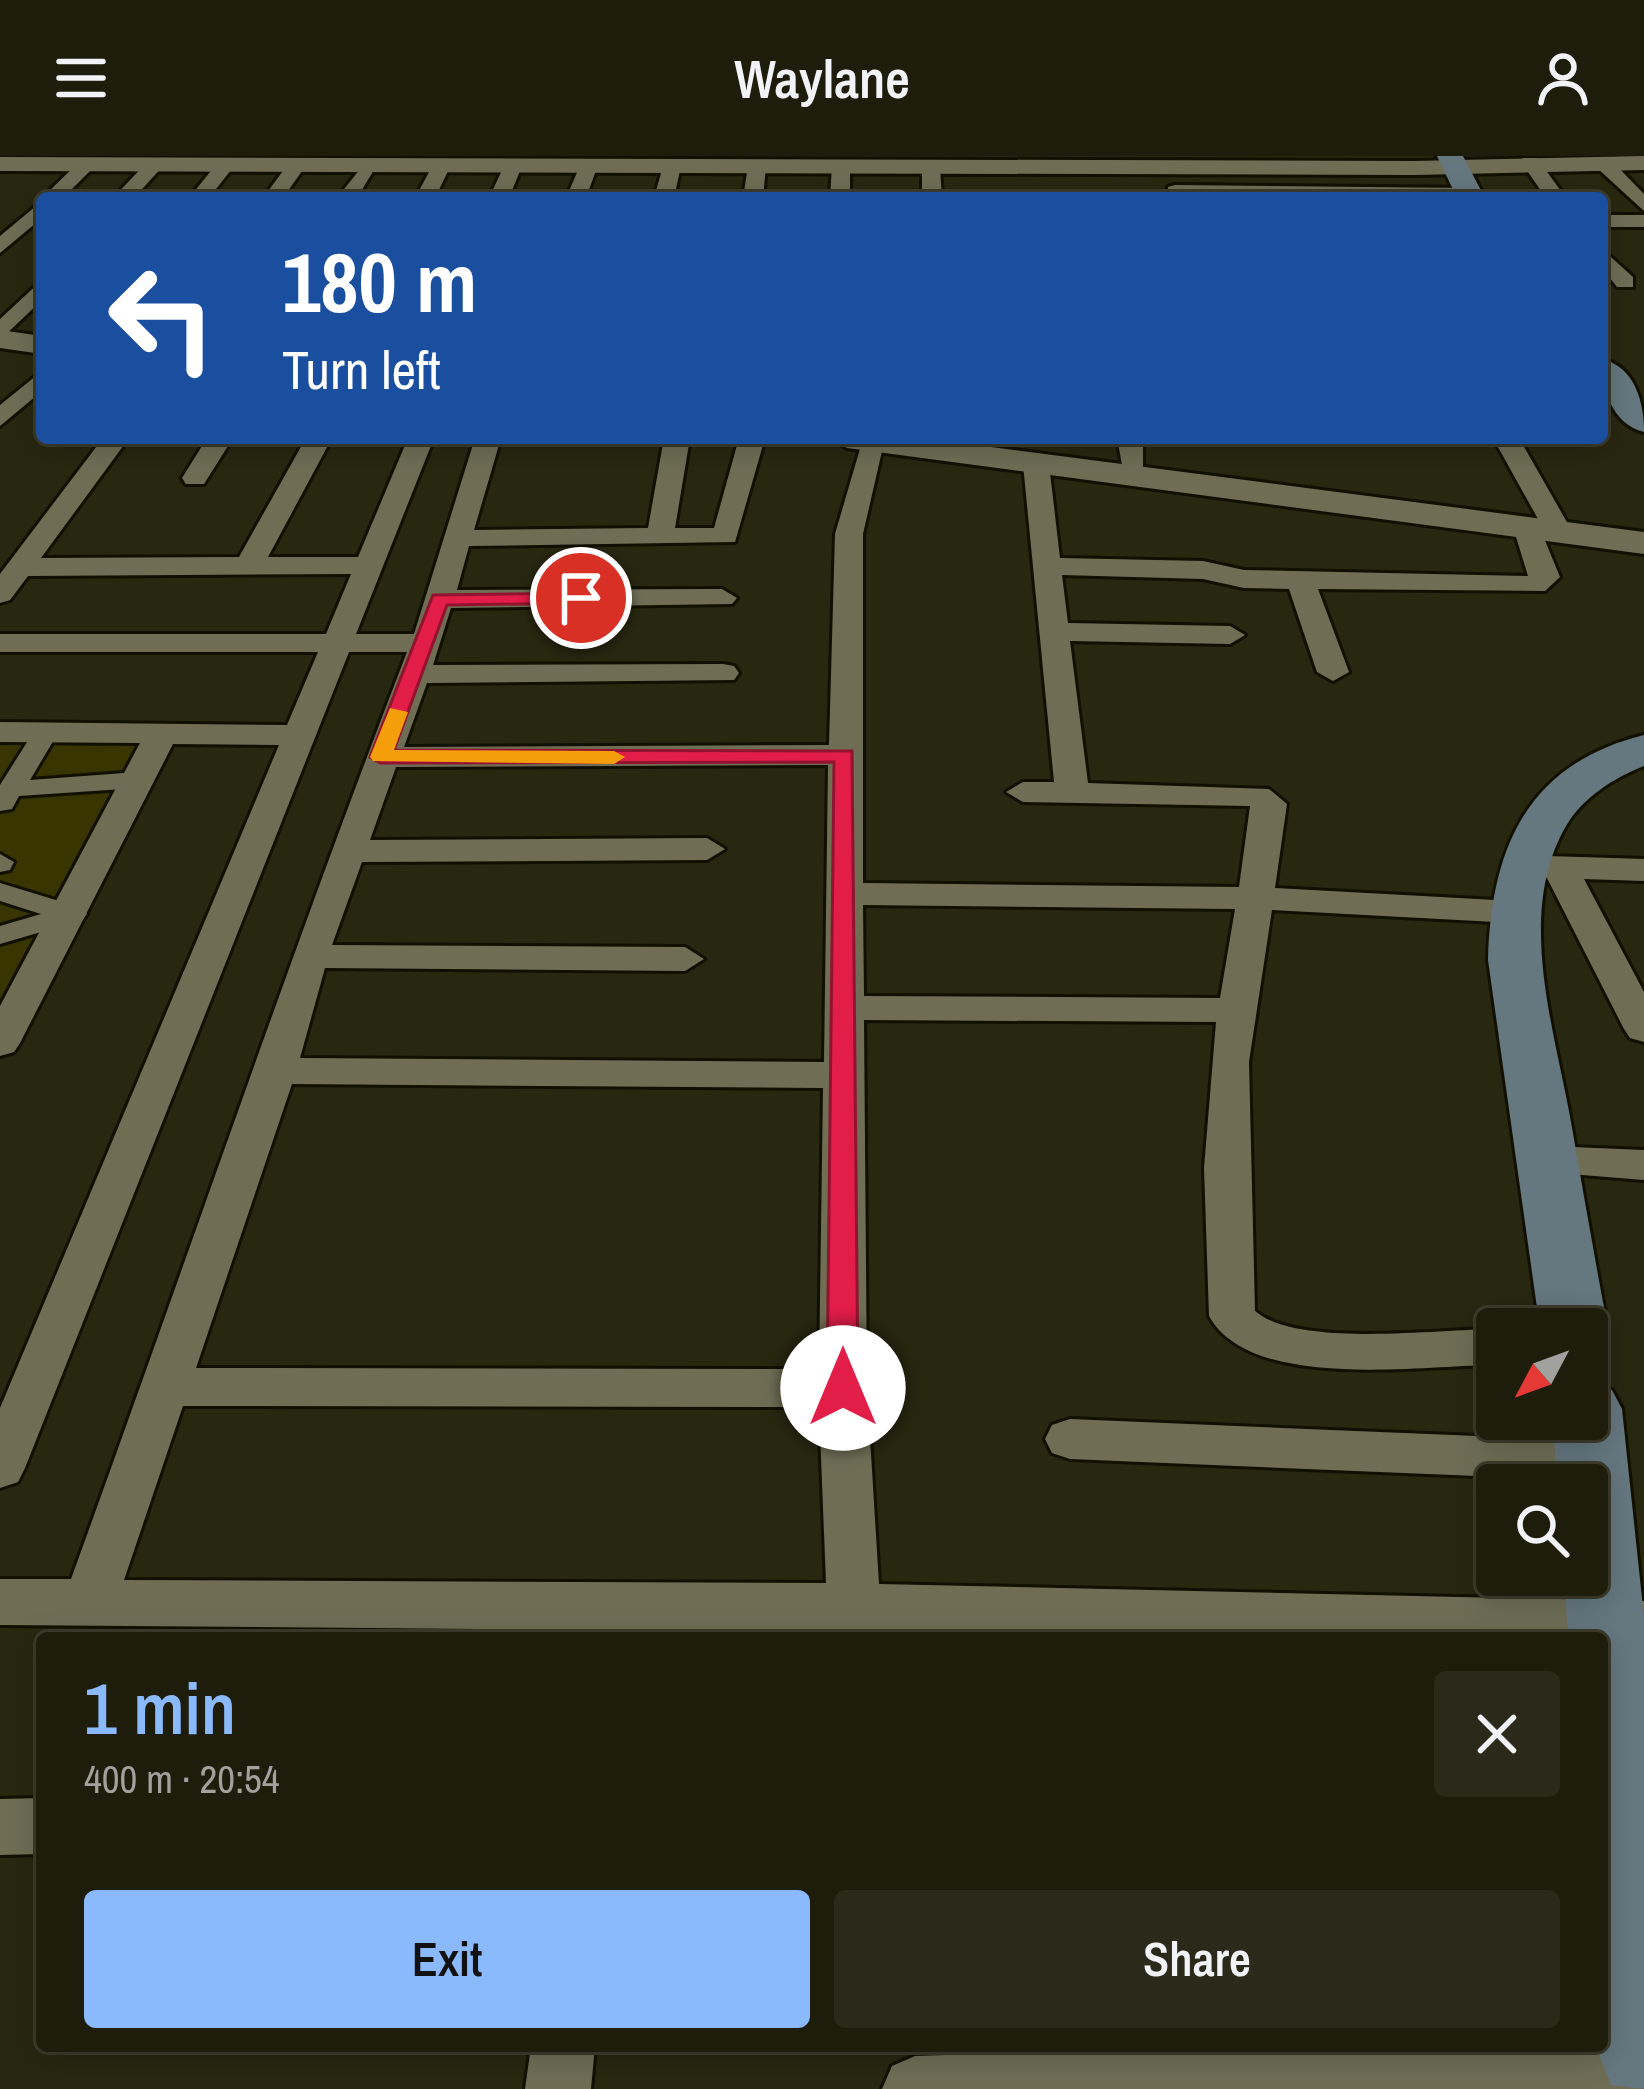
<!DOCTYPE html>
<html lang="en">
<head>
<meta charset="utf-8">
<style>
  body { margin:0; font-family:"Archivo Narrow",sans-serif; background:#2b2a1a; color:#f1f3f6; height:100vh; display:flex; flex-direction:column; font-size:45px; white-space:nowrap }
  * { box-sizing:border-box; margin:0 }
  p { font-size:39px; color:#a1a29d }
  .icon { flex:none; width:66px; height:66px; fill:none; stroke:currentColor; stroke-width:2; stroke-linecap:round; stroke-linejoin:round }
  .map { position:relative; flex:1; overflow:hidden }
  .side { position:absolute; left:36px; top:1476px; width:1572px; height:420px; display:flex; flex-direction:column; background:#1e1d0c; border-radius:12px; box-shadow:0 6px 30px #0003,0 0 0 3px #3c3b2d }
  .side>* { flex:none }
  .hud { position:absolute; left:36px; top:36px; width:1572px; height:252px; border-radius:12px; box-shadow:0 6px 30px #0003,0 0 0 3px #3c3b2d; background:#1a4fa0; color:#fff; overflow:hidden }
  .needle { width:78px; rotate:229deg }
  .controls { position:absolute; left:1476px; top:1152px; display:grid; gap:24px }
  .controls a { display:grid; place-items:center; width:132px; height:132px; border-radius:12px; background:#1e1d0c; box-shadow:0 6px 30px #0003,0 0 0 3px #3c3b2d; font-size:60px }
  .pin { position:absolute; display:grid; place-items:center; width:102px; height:102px; color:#fff; margin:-51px; border:6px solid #fff; border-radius:50%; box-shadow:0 3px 12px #0007 }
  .me { position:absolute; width:132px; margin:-66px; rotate:0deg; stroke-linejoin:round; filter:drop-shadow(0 0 9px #0008) }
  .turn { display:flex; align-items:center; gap:42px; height:252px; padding:0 48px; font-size:54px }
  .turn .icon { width:156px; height:156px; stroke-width:2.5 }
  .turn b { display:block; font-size:84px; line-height:102px }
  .round { display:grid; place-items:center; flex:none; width:126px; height:126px; border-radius:12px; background:#2b2a1a }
  .overview { display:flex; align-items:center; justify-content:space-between; height:204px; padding:0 48px }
  h1 { font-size:72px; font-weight:600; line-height:90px; color:#8abafc }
  .cta { display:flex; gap:24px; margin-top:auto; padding:24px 48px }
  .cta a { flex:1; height:138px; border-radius:12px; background:#8abafc; color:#111; font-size:48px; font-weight:600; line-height:138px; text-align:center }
  .cta a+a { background:#2b2a1a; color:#f1f3f6 }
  header { display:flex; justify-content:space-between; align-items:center; height:156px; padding:0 48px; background:#1e1d0c; font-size:54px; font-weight:600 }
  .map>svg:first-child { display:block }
  .green { fill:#383500 }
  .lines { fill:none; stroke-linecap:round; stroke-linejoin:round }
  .pedestrian-casing { stroke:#111000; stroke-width:6 }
  .minor-casing { stroke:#111000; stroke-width:6 }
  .tertiary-casing { stroke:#111000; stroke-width:6 }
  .secondary-casing { stroke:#111000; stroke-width:6 }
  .pedestrian { fill:#6f6e55; fill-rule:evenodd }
  .minor { fill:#6f6e55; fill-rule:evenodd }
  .tertiary { fill:#6f6e55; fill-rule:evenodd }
  .secondary { fill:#65777f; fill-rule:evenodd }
  .route { fill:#e11d48; stroke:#92132f; stroke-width:3 }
  .slow { fill:#f59e0b }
</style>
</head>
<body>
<header><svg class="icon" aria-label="menu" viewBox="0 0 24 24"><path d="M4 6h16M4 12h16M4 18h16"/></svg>Waylane<svg class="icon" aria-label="person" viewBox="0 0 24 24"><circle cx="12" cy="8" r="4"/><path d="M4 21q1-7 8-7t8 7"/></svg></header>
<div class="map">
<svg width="1644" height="1933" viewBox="0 0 1644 1933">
  <rect width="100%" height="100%" fill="#282710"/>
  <path class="green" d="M0 584 140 587 0 875Z"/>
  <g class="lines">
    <g class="pedestrian-casing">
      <g id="pedestrian">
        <path d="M45 569 58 577 30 624 138 616 151 624 138 632 19 640 12 653 0 655V629L36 572Z"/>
        <path d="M0 698 14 706 10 714 0 716Z"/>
        <path d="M0 727 82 752 87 758 82 764 0 788V770L41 758 0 745Z"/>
      </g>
    </g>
    <g class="minor-casing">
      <g id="minor">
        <path d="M1523 2H1537L1566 42H1546L1521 6Z"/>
        <path d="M368 3 377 9 357 42H337Z"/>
        <path d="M1596 3H1610L1644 38V55L1596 11Z"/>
        <path d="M81 4 97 8 63 42H42Z"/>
        <path d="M291 4 307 8 283 42H263Z"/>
        <path d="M513 4 522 10 509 42H489L504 10Z"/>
        <path d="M672 4 681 10 674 42H654L663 10Z"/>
        <path d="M757 4 766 10 763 42H743L748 10Z"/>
        <path d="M841 4 850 10V42H830L832 10Z"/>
        <path d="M148 5 164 9 134 42H113Z"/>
        <path d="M219 5 235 9 209 42H189Z"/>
        <path d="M435 5 451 9 435 42H415Z"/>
        <path d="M582 5 598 9 586 42H566Z"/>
        <path d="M931 5 940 11 942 42H922V11Z"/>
        <path d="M1175 29 1468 32 1478 38 1168 39V31Z"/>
        <path d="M42 45V62L0 97V80Z"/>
        <rect x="1602" y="59" width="42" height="12"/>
        <path d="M1602 93 1633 121V131H1617L1602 112Z"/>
        <path d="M42 124V144L0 184V163Z"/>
        <path d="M42 215V235L0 270V249Z"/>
        <path d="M103 282H129L41 402 239 401 306 282H332L268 401H358L408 282H434L356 478H414L475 282H501L474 374 648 372 664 282H690L675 372H714L739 282H765L735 386 469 390 457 434 722 433 737 442 732 448 451 452 433 509 723 508 734 510 739 517 734 524 427 527 404 591 829 589 835 378 862 286 885 282 863 378V727L1239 731 1250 650 1023 646 1006 636 1023 626H1054L1023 308 1027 302H1045L1049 308 1060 402 1203 405 1244 414 1528 420 1513 371 1527 363 1537 365 1560 421 1545 435 1318 433 1349 516 1333 525 1317 516 1289 433 1244 432 1203 423 1062 419 1068 467 1230 470 1245 479 1230 488 1070 485 1088 627 1269 633 1287 648 1275 732 1514 745 1532 756 1514 767 1272 754 1249 906 1255 1155C1298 1192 1439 1173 1497 1173V1209C1421 1209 1251 1236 1209 1160L1204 1012 1216 866 864 864 867 1232 879 1428 1644 1445V1491L1602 1490V1482L0 1469V1423H71C183 1115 291 796 407 496H349L25 1312 18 1326 0 1332V1252L279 589 173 588 20 887 14 896 0 900V850L140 587 0 586V566L287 569 318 496H0V478H326L351 418 28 420 10 444 0 447V418ZM828 609 824 906 300 902 325 812 685 815 704 803 685 791 332 789 362 706 707 704 725 693 707 682 370 684 396 611ZM863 749 1235 753 1220 842 864 840ZM292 928 823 932 819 1213 196 1212ZM183 1250 819 1251 826 1427 124 1424Z"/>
        <path d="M207 282H233L204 328H186L182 322Z"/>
        <path d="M1117 282H1143V325H1125Z"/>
        <path d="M1493 282H1519L1572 375 1568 381H1548Z"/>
        <path d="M1520 699 1644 703V725L1584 723 1644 836V886L1630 882 1624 873 1547 722 1507 718 1502 710Z"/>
        <path d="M1548 990 1644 994V1024L1533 1015 1527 1005 1533 995Z"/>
        <path d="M1070 1263 1595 1285 1613 1291 1620 1305 1613 1319 1595 1325 1070 1303 1052 1297 1045 1283 1052 1269Z"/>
        <path d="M42 1642V1698L0 1699V1643Z"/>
        <path d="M531 1890H595L591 1933H525Z"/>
        <path d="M1221 1890H1591L1632 1910 1642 1933H882L892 1910 915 1900Z"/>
      </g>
    </g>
    <g class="tertiary-casing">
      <g id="tertiary">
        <path d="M1644 0V14L1414 19 0 15V1L1414 5Z"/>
        <path d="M0 174 42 180V198L0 192Z"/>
        <path d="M831 282H922L1644 376V398L847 292Z"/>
      </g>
    </g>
    <g class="secondary-casing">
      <g id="secondary">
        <path d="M1437 0H1463L1485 42H1457Z"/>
        <path d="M1602 203C1635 211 1644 246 1644 276 1611 268 1602 232 1602 203Z"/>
        <path d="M1644 579V610C1614 622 1583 641 1566 670 1515 758 1555 874 1571 966 1583 1035 1595 1104 1608 1173L1598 1191 1587 1194V1173H1540L1488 804C1491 692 1527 608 1644 579Z"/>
        <path d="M1587 1226 1612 1234 1622 1253 1644 1461V1933L1611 1929 1598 1896 1602 1482H1568L1564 1419H1587V1329H1557L1553 1263H1587Z"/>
      </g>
    </g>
    <use href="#pedestrian" class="pedestrian"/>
    <use href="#minor" class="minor"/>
    <use href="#tertiary" class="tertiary"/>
    <use href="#secondary" class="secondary"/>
  </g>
  <path class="route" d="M581 437 588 438V447L447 449 394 594 852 595 858 1232 854 1240H832L827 1232 834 606 380 607 370 601 433 439Z"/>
  <path class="slow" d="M390 552 408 556 394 594 614 595 625 601 614 608 373 605 370 601Z"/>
</svg>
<div class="controls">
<a><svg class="needle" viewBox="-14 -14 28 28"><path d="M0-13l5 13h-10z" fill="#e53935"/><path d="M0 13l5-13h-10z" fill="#a1a29d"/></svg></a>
<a><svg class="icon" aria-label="search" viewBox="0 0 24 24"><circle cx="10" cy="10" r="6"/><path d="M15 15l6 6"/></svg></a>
</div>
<div class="pin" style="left:581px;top:442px;background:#d93025"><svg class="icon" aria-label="arrive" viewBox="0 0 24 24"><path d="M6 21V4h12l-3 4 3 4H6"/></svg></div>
<svg class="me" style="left:843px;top:1232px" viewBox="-20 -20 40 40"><circle r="19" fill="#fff"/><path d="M0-13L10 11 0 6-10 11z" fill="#e11d48"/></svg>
<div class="hud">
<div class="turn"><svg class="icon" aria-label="left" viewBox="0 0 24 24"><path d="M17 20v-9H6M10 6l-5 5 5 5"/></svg><div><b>180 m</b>Turn left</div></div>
</div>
<section class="side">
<div class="overview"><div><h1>1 min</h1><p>400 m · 20:54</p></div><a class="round"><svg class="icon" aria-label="close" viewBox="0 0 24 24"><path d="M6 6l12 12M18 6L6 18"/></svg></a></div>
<div class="cta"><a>Exit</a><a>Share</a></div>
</section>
</div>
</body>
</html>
